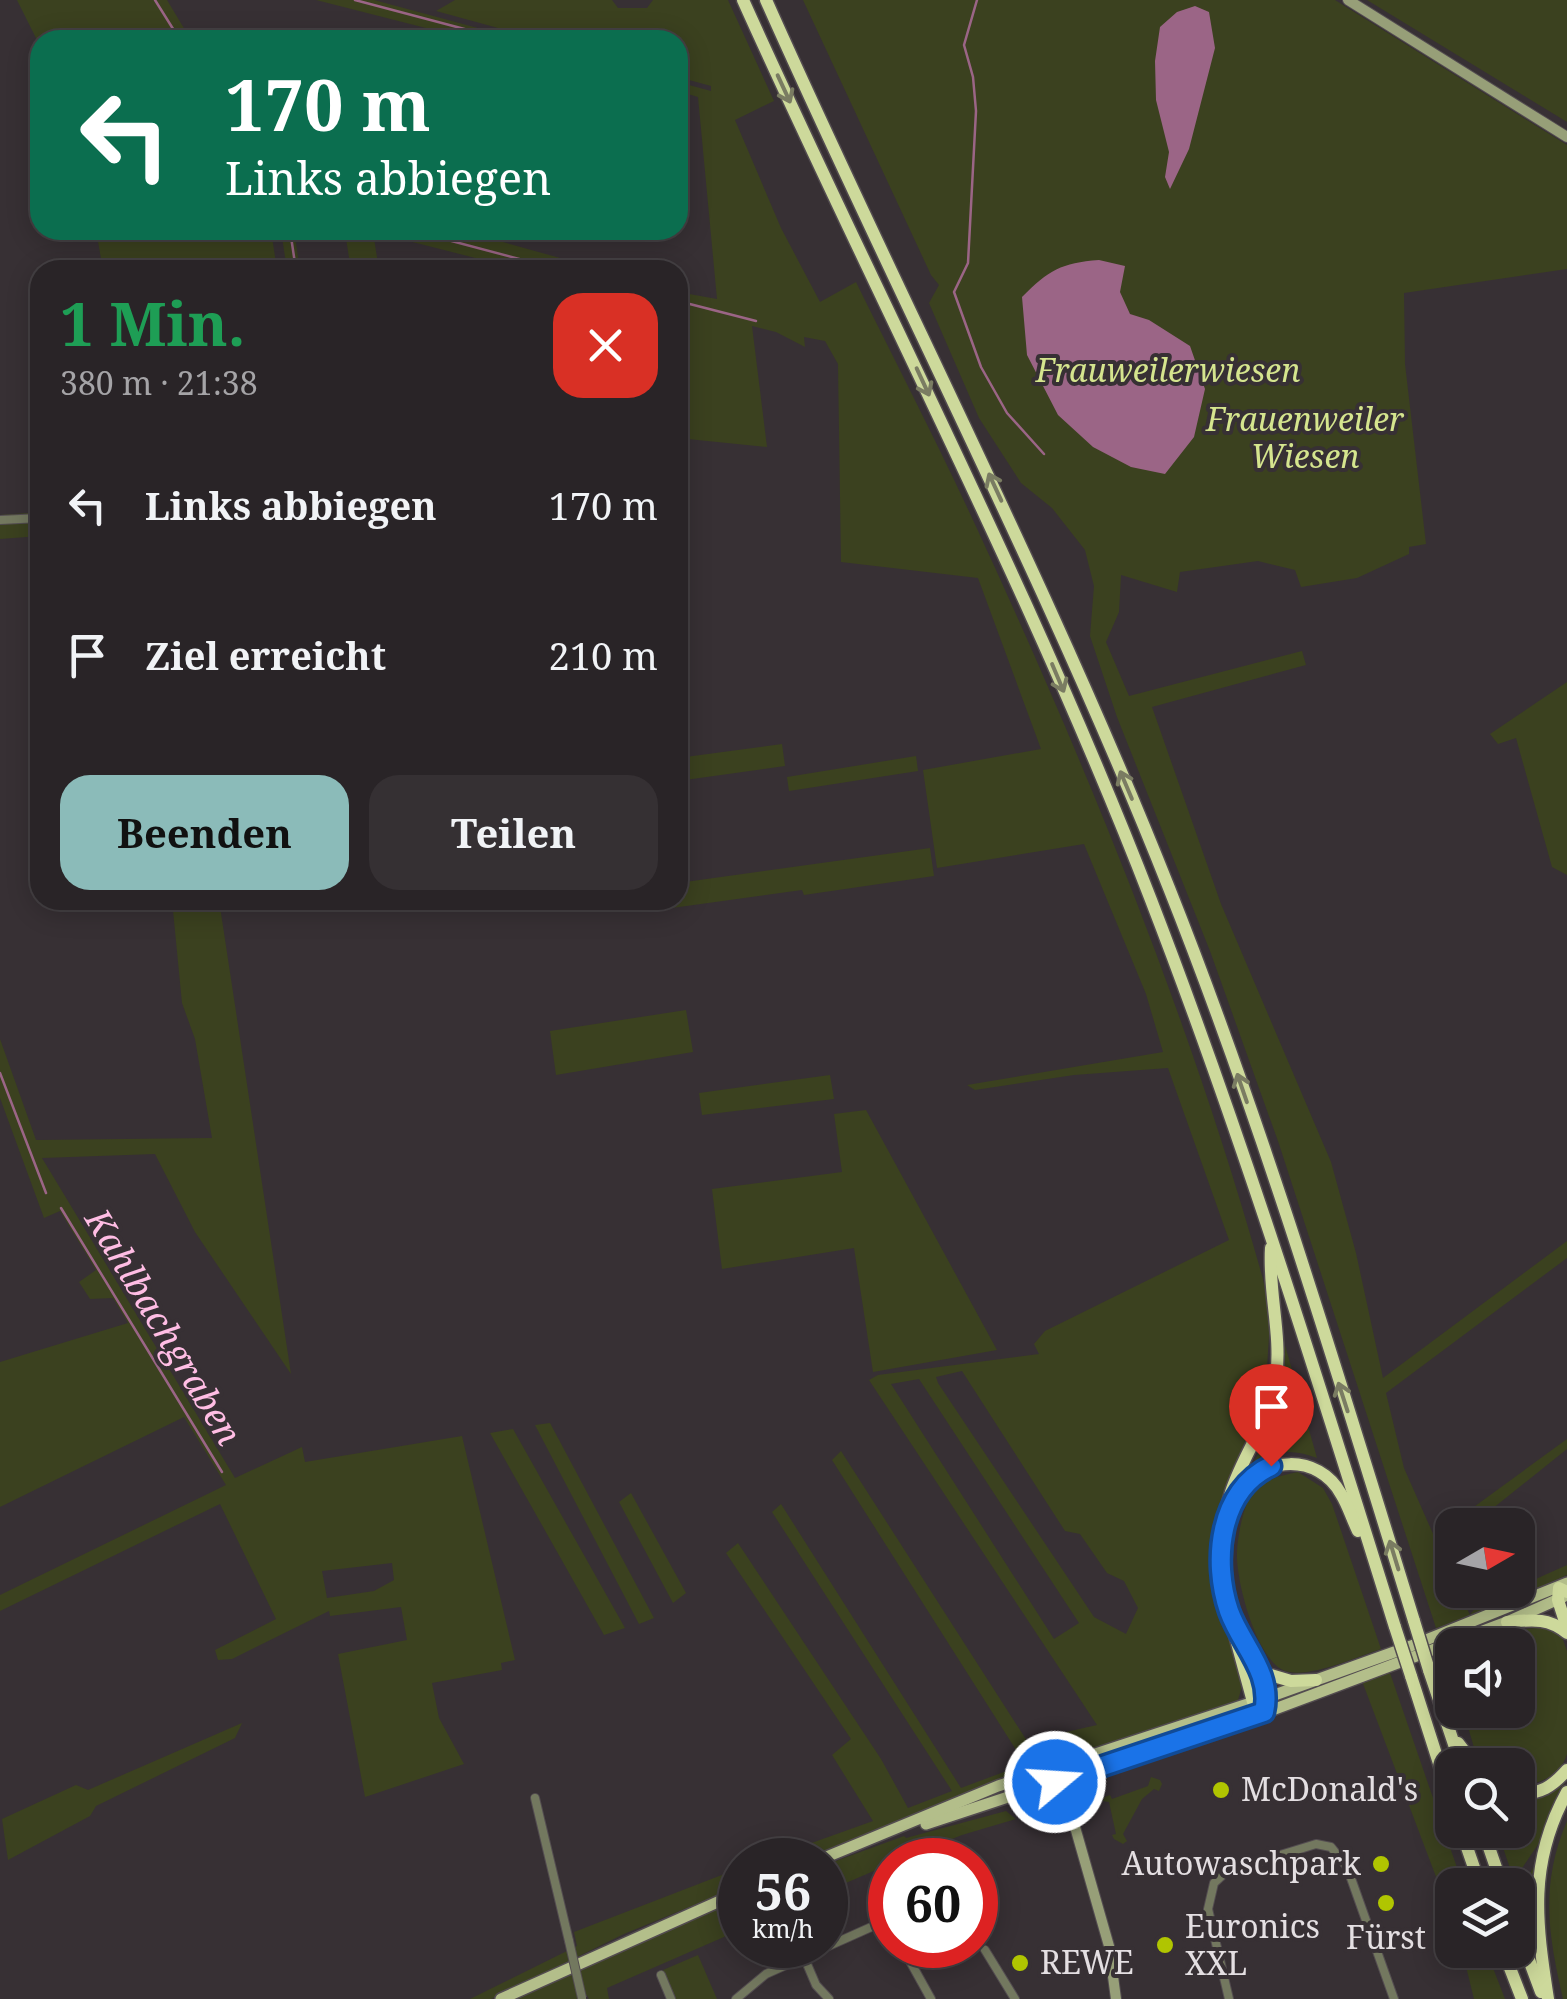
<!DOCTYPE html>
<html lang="de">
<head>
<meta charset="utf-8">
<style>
  body { margin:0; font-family:"Noto Serif",serif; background:#353033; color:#f1f3f6; height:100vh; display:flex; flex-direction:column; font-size:38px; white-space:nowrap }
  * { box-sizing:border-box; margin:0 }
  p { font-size:32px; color:#a5a4a7 }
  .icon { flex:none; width:55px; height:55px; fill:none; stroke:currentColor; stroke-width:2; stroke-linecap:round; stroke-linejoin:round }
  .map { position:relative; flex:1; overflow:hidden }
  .side { position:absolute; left:30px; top:260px; width:658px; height:650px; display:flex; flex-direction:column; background:#292427; border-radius:30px; box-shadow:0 5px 25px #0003,0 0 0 2px #454144 }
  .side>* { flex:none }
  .guide { position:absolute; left:30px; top:30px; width:658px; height:210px; border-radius:30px; box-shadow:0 5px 25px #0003,0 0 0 2px #454144; background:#0b6e4f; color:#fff; overflow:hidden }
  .needle { width:65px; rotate:81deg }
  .tools { position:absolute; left:1435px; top:1508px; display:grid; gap:20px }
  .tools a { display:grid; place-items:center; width:100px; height:100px; border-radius:20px; background:#292427; box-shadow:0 5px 25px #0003,0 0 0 2px #454144; font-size:50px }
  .speed { position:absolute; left:718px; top:1838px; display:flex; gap:20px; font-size:50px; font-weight:700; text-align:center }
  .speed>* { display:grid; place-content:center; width:130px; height:130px; border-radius:50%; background:#292427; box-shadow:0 5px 25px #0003,0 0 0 2px #454144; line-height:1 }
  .speed small { font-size:25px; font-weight:400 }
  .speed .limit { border:15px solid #d22; background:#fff; color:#111 }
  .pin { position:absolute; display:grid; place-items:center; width:85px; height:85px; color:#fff; margin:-102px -42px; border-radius:50% 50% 50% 0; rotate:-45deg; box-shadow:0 0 10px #0007 }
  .pin .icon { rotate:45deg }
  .me { position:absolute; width:110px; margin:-55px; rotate:72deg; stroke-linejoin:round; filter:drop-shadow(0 0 8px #0008) }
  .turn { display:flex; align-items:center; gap:35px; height:210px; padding:0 30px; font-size:45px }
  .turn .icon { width:130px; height:130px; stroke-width:2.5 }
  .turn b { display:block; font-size:70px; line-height:85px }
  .round { display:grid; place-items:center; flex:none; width:105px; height:105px; border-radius:30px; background:#353033 }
  .headline { display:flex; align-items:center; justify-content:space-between; height:170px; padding:0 30px }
  h1 { font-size:60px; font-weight:700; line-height:75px; color:#1e9e55 }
  .cta { display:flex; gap:20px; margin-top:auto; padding:20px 30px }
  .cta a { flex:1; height:115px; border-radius:30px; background:#8bbbb9; color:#111; font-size:40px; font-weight:700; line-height:115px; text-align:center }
  .cta a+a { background:#353033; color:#f1f3f6 }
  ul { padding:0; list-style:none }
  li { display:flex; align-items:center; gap:30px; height:150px; padding:0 30px }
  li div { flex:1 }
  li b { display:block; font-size:38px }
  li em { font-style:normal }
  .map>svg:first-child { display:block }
  .green { fill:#3b411f; fill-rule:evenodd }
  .water { fill:#9b6586 }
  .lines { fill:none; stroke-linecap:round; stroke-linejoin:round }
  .stream { stroke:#9b6586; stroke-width:2.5 }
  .street-casing { stroke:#534c50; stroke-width:10 }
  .secondary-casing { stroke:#534c50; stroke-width:12 }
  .primary-casing { stroke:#534c50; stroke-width:14 }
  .highway-casing { stroke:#534c50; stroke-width:15 }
  .street { stroke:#73785f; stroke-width:8 }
  .secondary { stroke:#979f78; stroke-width:10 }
  .primary { stroke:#b3be8a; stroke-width:11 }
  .highway { stroke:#cdd99b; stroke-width:12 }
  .street-bridge-casing { stroke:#534c50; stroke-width:10; stroke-linecap:butt }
  .highway-bridge-casing { stroke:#534c50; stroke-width:15; stroke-linecap:butt }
  .street-bridge { stroke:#73785f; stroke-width:8 }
  .highway-bridge { stroke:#cdd99b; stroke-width:12 }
  .oneway { stroke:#7a7c62 }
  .route-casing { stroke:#114b97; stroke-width:25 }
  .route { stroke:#1a73e8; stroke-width:18 }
  .poi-dot { fill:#b0c501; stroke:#373034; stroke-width:4 }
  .labels { text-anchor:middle; stroke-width:8; stroke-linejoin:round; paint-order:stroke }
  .park-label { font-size:32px; font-style:italic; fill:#d5e58e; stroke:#373034 }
  .poi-label { font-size:32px; fill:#e4dfe2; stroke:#373034; text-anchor:start }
  .water-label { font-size:35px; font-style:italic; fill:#ffbde4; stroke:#373034 }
</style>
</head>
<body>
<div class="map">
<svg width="1567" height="1999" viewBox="0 0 1567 1999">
  <rect width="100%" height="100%" fill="#373034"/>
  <g class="green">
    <path d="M17 0H167L191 40H40V46Z"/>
    <path d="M316 0H374L522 40H473Z"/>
    <path d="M455 0H612L618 8H647L653 0H728L774 101 735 120 781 228 820 302 856 282C895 361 936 440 973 520 1087 766 1190 1018 1263 1279L1270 1320 1265 1399 1239 1458 1216 1527V1593L1243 1683 1238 1700 1228 1706 1014 1776 806 1860H764L873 1821 832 1755 851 1739 726 1553 738 1543 881 1759 908 1808 952 1791 772 1512 781 1504 961 1788 1025 1764 832 1460 841 1451 1027 1741 1097 1725 869 1380 878 1375 1039 1354 1034 1344 1045 1331 1229 1240 1168 1068 1074 1075 975 1090 967 1085 1163 1052 1146 994 1084 844 937 868 923 770 1041 749 978 578 841 562 838 364 825 341 804 337 805 347 776 332 752 326 767 447 678 438V292L717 299 698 97 678 91V82L711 91V86L678 77V40H542L436 11ZM962 1371 1065 1531 1080 1534 1107 1573 1124 1581 1138 1608 1126 1634 1094 1617 938 1383 936 1377ZM919 1379 1079 1623 1054 1639 891 1384Z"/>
    <path d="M803 0H1335L1567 145V269L1404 293 1405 364 1426 544 1409 547V554L1357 578 1301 587 1295 570 1258 561 1180 572 1177 592 1121 575 1119 612 1106 642 1129 696 1302 651 1306 665 1152 707 1221 904 1331 1162 1356 1253 1383 1378 1567 1241V1258L1386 1393 1404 1468 1434 1536 1567 1439V1449L1472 1525H1452V1542L1441 1552 1452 1578V1590H1458L1470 1615C1478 1602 1500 1591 1518 1590V1587L1567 1565V1575L1482 1613 1436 1628 1279 1144 1210 951 1117 717 1090 636 1094 586 1085 550 1052 508 1021 483 979 418 929 303 939 285 931 275Z"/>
    <path d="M1367 0H1567V122Z"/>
    <path d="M96 230H271L277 270H103Z"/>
    <path d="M281 230H294L300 270H287Z"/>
    <path d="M340 230H460L603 270H512L511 267 373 232 379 270H351L345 232Z"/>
    <path d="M40 512V536L0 539V515Z"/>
    <path d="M1567 682V875L1552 867 1516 738 1498 744 1490 734Z"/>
    <path d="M782 744 785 766 678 781V758Z"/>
    <path d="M916 756 918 771 789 791 787 777Z"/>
    <path d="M930 848 934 876 804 895 802 890 672 908 670 900H678V883Z"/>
    <path d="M172 900H219L291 1374 195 1232 155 1154 42 1158 235 1478 302 1447 305 1462 462 1436 515 1660 501 1663 502 1670 432 1683 439 1718 464 1764 365 1797 338 1654 407 1640 401 1607 330 1616 329 1611 232 1659 218 1660 215 1650 276 1619 220 1504 0 1611V1595L226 1485 184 1417 0 1507V1362L128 1323 113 1298 90 1299 79 1282 96 1270 60 1211 44 1218 0 1098V1039L36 1140 212 1138 195 1039 182 1003ZM392 1563 394 1580 374 1591 327 1598 322 1571Z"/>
    <path d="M686 1010 693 1052 556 1075 550 1031Z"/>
    <path d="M830 1075 834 1099 702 1115 699 1093Z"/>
    <path d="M866 1110 997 1350 873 1372 854 1248 722 1269 712 1189 842 1172 834 1114Z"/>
    <path d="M1285 1345 1317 1458C1293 1449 1273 1449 1252 1466 1275 1423 1286 1395 1285 1345Z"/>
    <path d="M550 1423 654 1618 639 1624 535 1425Z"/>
    <path d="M513 1429 625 1628 604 1635 490 1433Z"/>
    <path d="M1298 1472 1323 1488 1332 1504 1381 1649C1356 1657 1309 1679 1285 1671 1257 1661 1236 1582 1237 1554 1237 1540 1242 1514 1248 1501 1257 1481 1278 1476 1298 1472Z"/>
    <path d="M631 1493 686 1593 673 1603 619 1502Z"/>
    <path d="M1548 1627 1562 1637 1567 1651C1567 1674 1567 1736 1567 1754 1560 1777 1539 1784 1518 1786V1765H1483L1475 1751 1463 1710H1518V1645H1479L1523 1629Z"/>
    <path d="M1390 1673 1463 1885H1452V1919L1362 1681Z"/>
    <path d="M242 1723 235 1738 96 1806 90 1816 8 1860 2 1819 76 1785 88 1790Z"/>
    <path d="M1151 1777 1160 1780 1162 1784 1159 1791 1154 1789 1142 1799 1123 1834 1127 1841 1123 1844 1114 1839 1112 1835 1116 1834 1109 1802 1103 1801 1105 1797 1110 1795 1112 1799 1148 1786Z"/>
    <path d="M1567 1777 1541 1840 1514 1880 1497 1830H1518V1800L1539 1796Z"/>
    <path d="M1006 1811 1016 1819 962 1835 899 1860H890V1864L825 1892V1865L904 1836 906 1838Z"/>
    <path d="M1567 1821V1999H1563C1548 1934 1540 1884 1567 1821Z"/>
    <path d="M1535 1865 1536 1872 1534 1939 1518 1892Z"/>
    <path d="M740 1868V1886L624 1934 491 1999H470L577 1946 574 1932Z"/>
    <path d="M740 1898V1930L607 1988 609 1999H589L587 1995 578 1999H517Z"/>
    <path d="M1462 1950H1486L1505 1999H1474Z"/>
    <path d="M698 1955 717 1999H676L663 1970Z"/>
  </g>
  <g class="water">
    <path d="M1195 6 1209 12 1215 48 1189 149 1170 189 1165 177 1169 152 1156 100 1155 61 1160 27 1177 12Z"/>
    <path d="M1099 260 1125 266 1120 292 1130 314 1149 320 1190 346 1205 389 1194 437 1165 474 1131 467 1093 447 1058 415 1027 355 1022 297C1049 270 1061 263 1099 260Z"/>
  </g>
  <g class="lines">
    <g class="stream">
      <path d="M155 0 180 40"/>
      <path d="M355 0 506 40"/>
      <path d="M977 0 964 45 973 77 976 111 968 263 954 292 981 367 1007 413 1044 454"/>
      <path d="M290 230 296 270"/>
      <path d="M410 230 561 270"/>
      <path d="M678 301 756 321"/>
      <path d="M0 1073 46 1193"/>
      <path d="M61 1208 222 1472"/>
    </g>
    <g class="street-casing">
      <g id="street">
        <path d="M0 520 40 518"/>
        <path d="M535 1798 569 1941"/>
        <path d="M901 1945 931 1999"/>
        <path d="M985 1950 1015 1999"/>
        <path d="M804 1957 816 1985 829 1999"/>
        <path d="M661 1975 671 1999"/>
        <path d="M736 1999 766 1974 878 1924 886 1922 890 1926"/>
        <path d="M1229 1999 1208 1909 1214 1883 1226 1872 1316 1844 1331 1847 1347 1867 1394 1999"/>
      </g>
    </g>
    <g class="secondary-casing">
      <g id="secondary">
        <path d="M1348 0 1567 137"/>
        <path d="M1050 1778 1065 1792 1109 1946 1116 1999"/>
        <path d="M1055 1778 1060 1811 1070 1821"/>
        <path d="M1022 1792 1060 1811"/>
        <path d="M1072 1816 1078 1786 1092 1769"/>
      </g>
    </g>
    <g class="primary-casing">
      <g id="primary">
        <path d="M926 1824 1264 1713 1507 1622 1563 1597"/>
        <path d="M819 1860 998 1786 1266 1698 1411 1646 1567 1583"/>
        <path d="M501 1999 740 1892"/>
      </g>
    </g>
    <g class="highway-casing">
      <g id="highway">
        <path d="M743 0C878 300 1032 592 1151 900 1243 1138 1319 1383 1395 1627"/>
        <path d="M766 0C898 297 1049 585 1169 888 1264 1127 1338 1375 1414 1621"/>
        <path d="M1238 1492C1263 1456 1318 1453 1341 1494 1348 1505 1352 1519 1358 1531"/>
        <path d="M1567 1592 1559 1588 1558 1600 1567 1628"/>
        <path d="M1507 1622C1531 1620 1548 1617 1567 1633"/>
        <path d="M1238 1628 1267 1674 1291 1681 1316 1680"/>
        <path d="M1259 1666 1266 1698 1264 1713"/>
        <path d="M1429 1670 1461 1765"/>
        <path d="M1411 1676 1452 1804"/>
        <path d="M1264 1713 1253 1702C1235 1633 1209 1563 1231 1492 1244 1452 1271 1420 1276 1378 1282 1334 1268 1292 1271 1248"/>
        <path d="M1458 1743 1475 1765"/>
        <path d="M1518 1793C1540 1795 1553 1786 1567 1770"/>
        <path d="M1461 1830 1480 1885"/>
        <path d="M1483 1830 1502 1885"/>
        <path d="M1518 1930 1541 1992"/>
        <path d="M1503 1950 1522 1999"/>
        <path d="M1548 1999C1536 1922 1528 1863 1567 1792"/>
      </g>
    </g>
    <use href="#street" class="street"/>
    <use href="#secondary" class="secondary"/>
    <use href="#primary" class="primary"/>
    <use href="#highway" class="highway"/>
    <g class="street-bridge-casing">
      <path id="street-bridge" d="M569 1941 582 1998"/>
    </g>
    <g class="highway-bridge-casing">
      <g id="highway-bridge">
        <path d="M1414 1621 1429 1670"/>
        <path d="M1395 1627 1411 1676"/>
      </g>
    </g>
    <use href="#street-bridge" class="street-bridge"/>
    <use href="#highway-bridge" class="highway-bridge"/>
  </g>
  <defs><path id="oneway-shaft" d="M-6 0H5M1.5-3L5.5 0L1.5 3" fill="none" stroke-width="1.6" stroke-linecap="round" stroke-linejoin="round" transform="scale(2.5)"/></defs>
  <g class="oneway">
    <use href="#oneway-shaft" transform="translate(784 89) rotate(65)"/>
    <use href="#oneway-shaft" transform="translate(923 382) rotate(65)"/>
    <use href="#oneway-shaft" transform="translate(995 487) rotate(-115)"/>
    <use href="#oneway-shaft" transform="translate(1058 678) rotate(67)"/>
    <use href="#oneway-shaft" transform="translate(1126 785) rotate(-113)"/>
    <use href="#oneway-shaft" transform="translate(1242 1088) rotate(-109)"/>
    <use href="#oneway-shaft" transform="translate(1343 1397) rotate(-108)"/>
    <use href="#oneway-shaft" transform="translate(1394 1555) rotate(-107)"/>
  </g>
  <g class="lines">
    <g class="route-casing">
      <path id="route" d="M1055 1782 1264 1712C1273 1673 1241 1645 1229 1611 1212 1561 1219 1490 1271 1466"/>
    </g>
    <use href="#route" class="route"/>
  </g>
  <g class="poi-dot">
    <circle cx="1221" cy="1790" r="10"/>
    <circle cx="1381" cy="1864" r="10"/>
    <circle cx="1386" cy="1903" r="10"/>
    <circle cx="1165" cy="1945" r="10"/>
    <circle cx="1020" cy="1963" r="10"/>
  </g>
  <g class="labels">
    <g class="park-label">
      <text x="1168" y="382">Frauweilerwiesen</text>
      <text x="1305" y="431">Frauenweiler<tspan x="1305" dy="37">Wiesen</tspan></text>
    </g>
    <g class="poi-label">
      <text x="1241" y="1801">McDonald's</text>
      <text x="1361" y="1875" text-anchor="end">Autowaschpark</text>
      <text x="1185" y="1938">Euronics<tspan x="1185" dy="37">XXL</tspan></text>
      <text x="1386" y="1949" text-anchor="middle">Fürst</text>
      <text x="1040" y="1974">REWE</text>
    </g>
    <g class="water-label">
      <text transform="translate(163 1327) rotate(59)" y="12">Kahlbachgraben</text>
    </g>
  </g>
</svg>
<div class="tools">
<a><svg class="needle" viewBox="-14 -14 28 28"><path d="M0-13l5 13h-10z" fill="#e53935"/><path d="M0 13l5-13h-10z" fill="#a5a4a7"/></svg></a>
<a><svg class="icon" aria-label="sound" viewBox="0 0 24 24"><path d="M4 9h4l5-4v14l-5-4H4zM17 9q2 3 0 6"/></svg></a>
<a><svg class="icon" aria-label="search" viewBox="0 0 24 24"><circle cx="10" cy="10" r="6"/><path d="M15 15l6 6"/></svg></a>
<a><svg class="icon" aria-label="layers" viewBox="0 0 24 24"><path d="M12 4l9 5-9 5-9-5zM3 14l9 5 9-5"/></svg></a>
</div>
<div class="speed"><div>56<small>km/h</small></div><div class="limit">60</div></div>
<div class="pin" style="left:1271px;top:1466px;background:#d93025"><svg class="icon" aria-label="arrive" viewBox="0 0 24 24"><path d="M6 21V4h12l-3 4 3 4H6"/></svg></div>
<svg class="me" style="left:1055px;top:1782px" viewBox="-20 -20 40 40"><circle r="17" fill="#1a73e8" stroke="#fff" stroke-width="3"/><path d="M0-11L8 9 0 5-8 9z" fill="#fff"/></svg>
<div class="guide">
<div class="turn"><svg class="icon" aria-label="left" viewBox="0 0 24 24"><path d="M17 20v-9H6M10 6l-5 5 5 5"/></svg><div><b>170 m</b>Links abbiegen</div></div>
</div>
<section class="side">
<div class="headline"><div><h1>1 Min.</h1><p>380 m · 21:38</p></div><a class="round" style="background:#d93025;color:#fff"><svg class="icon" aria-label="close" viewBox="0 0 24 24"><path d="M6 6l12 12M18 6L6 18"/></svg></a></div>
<ul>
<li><svg class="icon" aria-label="left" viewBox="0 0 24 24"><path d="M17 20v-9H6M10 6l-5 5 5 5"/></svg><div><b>Links abbiegen</b></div><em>170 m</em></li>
<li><svg class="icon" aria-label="arrive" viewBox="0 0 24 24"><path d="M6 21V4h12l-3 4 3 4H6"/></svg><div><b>Ziel erreicht</b></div><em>210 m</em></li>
</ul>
<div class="cta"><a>Beenden</a><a>Teilen</a></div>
</section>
</div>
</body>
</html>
